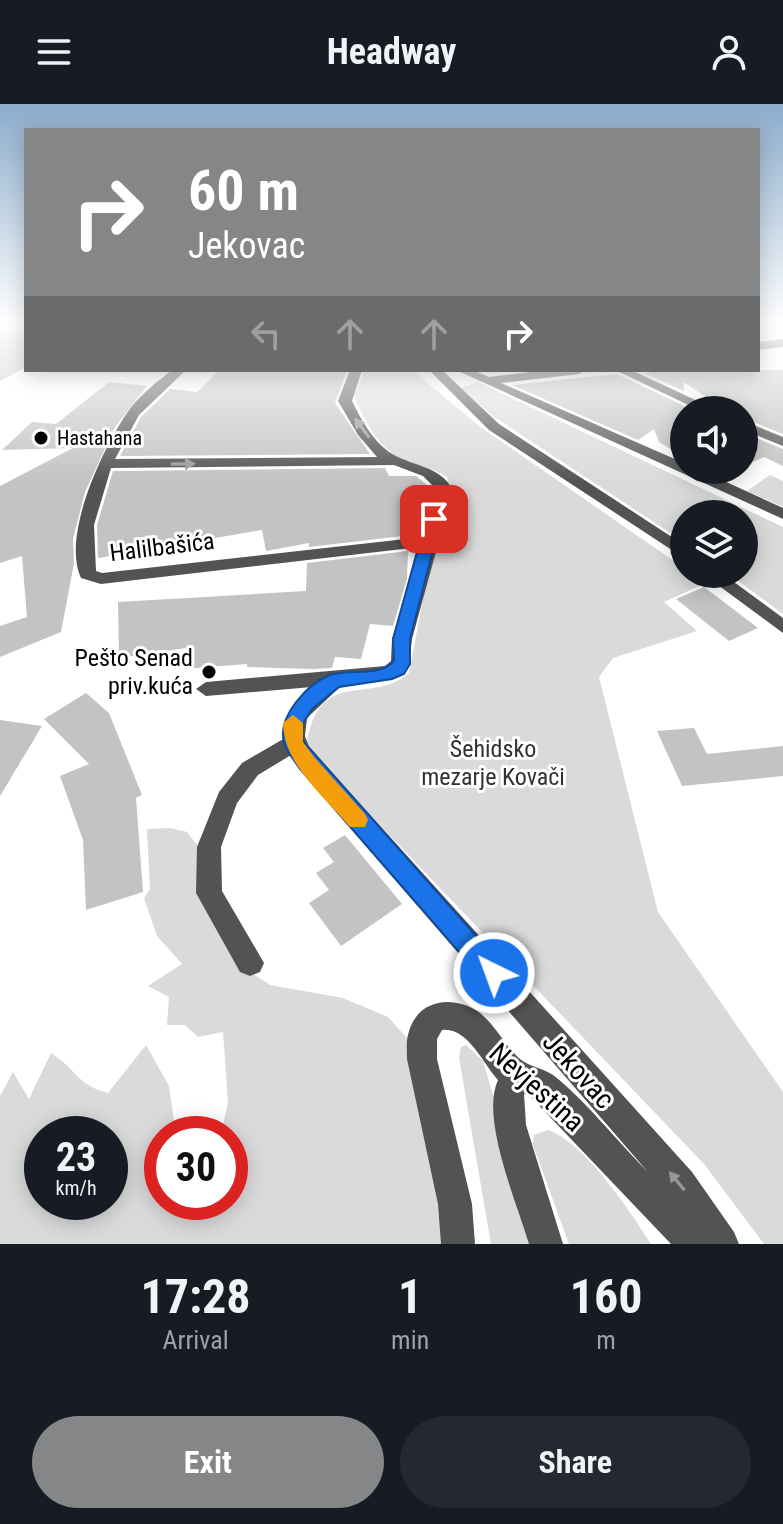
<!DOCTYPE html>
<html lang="en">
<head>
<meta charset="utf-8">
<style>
  body { margin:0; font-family:"Roboto Condensed",sans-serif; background:#242831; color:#f1f3f6; height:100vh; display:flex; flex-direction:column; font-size:30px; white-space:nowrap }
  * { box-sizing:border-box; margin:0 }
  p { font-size:26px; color:#9ea1a6 }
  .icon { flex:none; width:44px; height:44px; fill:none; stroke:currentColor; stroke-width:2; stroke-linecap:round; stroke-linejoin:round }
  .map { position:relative; height:1140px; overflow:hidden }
  .side { display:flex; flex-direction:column; background:#171b24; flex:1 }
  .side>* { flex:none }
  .banner { position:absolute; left:24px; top:24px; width:736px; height:244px; border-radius:0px; box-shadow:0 4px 20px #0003; background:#858687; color:#fff; overflow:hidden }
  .tools { position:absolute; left:670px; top:292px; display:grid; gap:16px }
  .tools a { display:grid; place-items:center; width:88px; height:88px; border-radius:50%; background:#171b24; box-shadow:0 4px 20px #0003; font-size:40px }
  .speed { position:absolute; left:24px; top:1012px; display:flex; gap:16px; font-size:40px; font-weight:700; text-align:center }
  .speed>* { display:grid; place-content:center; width:104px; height:104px; border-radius:50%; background:#171b24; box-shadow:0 4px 20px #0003; line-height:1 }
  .speed small { font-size:20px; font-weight:400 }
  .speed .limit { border:12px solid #d22; background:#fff; color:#111 }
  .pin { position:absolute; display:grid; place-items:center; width:68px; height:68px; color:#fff; margin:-34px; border-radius:16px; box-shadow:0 4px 12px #0006 }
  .me { position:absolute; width:88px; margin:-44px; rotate:318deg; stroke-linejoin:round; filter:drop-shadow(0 0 6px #0008) }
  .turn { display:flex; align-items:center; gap:28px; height:168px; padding:0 32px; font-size:36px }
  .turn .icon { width:104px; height:104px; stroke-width:2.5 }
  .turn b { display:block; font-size:56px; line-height:68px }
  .lanes { display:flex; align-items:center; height:76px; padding:0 32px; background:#0003; justify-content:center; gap:40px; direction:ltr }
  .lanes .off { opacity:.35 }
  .eta { display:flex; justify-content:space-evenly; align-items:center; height:136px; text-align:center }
  .eta b { font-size:48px; font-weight:700; line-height:56px }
  .primary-button { display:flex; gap:16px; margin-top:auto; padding:16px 32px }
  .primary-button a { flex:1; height:92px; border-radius:48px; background:#858687; color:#fff; font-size:32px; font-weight:700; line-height:92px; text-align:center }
  .primary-button a+a { background:#242831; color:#f1f3f6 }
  header { display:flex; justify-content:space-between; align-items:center; height:104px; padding:0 32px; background:#171b24; font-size:36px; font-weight:700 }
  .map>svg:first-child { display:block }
  .green { fill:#dadada; fill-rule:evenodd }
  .building { fill:#c3c3c3 }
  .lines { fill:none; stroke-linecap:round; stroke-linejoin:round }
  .minor { fill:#535353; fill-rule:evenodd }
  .oneway { fill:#989898 }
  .route { fill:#1a73e8; stroke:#114b97; stroke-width:2 }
  .slow { fill:#f59e0b }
  .poi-dot { fill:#000; stroke:#fff; stroke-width:3 }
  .labels { text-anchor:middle; stroke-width:6; stroke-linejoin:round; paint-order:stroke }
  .far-poi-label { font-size:20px; fill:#000; stroke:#fff; text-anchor:start }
  .street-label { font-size:24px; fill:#000; stroke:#fff }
  .poi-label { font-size:24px; fill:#000; stroke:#fff; text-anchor:end }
  .park-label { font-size:24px; fill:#313131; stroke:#fff }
  .near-street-label { font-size:28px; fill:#000; stroke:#fff }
</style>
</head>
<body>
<header><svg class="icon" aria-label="menu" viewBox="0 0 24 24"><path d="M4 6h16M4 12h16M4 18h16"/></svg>Headway<svg class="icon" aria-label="person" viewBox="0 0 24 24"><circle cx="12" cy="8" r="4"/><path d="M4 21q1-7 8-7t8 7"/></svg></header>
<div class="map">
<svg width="783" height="1140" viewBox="0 0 783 1140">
  <rect width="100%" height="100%" fill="#fff"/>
  <g class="green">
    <path d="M364 266H412L479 322 684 464V470H693L706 479 664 498 697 527 613 554 599 573 658 808 783 988V1140H764L704 1060 306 644C318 560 370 603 409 569L437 421 449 383 447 373C432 363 416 362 400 354 376 342 365 315 354 293Z"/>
    <path d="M478 278 783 423V510L729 470H744V410H684V438L493 312 461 284Z"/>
    <path d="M770 371 783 377V403L747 387Z"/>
    <path d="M170 724 187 728 201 746 241 862 270 881 343 894 388 913 408 935 446 1140H0V992L13 968 29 995 51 949C78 966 75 980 108 989L146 941 169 982 176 1030H162V1098H230V1030H221L228 998 223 928 198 933 185 921H167L169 893 148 882 182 860 157 832 144 794 150 785 147 725ZM42 1030H110V1098H42Z"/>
    <path d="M466 941 483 957 537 1140H491L459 954 461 943Z"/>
    <path d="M548 1026C585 1039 629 1106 651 1140H569L533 1041 534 1031Z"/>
  </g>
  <g class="building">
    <path d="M0 221H26V263L0 277Z"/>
    <path d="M220 266H347L335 299 370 350 120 352 141 313 170 285 197 288Z"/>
    <path d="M667 266H783V330L744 314V306H725L684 278V287L644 269Z"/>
    <path d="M617 270 684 302V353L659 338 654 325 638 336 512 281Z"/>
    <path d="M109 278 147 282 115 323 85 388 73 435 74 459 61 528 0 553V522L27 513 22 452 0 459V382L73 344 2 346 32 318 56 320Z"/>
    <path d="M744 329 783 345V362L764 353 744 362Z"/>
    <path d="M385 364 389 372H416L431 384 416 418 409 417 411 431 309 443V439L266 447 262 426 98 454 97 421 113 367Z"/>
    <path d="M408 447 407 475 393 522 370 520 361 555 335 553 332 564 313 565 247 563V560L184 565 186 544 119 554 118 498 306 487 307 459Z"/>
    <path d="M704 483 758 524 729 537 676 495Z"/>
    <path d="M86 589 109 609 142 691 136 694 143 788 86 806 83 736 60 672 89 660 44 615Z"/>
    <path d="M0 616 42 622 0 692Z"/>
    <path d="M694 624 707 650 783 642V672L682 682 657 627Z"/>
    <path d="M345 731 402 800 341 842 309 799 329 786 316 769 334 758 323 744Z"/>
  </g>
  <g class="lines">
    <g class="minor">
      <path d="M783 235V243L758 246V238Z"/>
      <path d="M172 266H186L139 311 115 355 377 353 358 331 338 297 350 266H362L352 297C361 315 372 336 389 348 411 363 439 360 453 386L412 535 409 561 393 575 342 581 307 614 305 632 309 643 692 1068 734 1128 739 1140H671L530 992 524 990 526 1021 563 1140H529C517 1099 480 1014 498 976 483 960 468 923 442 926L437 935V955L472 1100 475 1140H441L438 1100 407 955C407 947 406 938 408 931 416 895 453 890 480 909 496 922 505 942 520 955 530 963 543 964 553 971 583 994 619 1039 647 1067L299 665 291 651 258 671 237 699 221 743 222 787 264 859 260 868 250 872 240 868 196 789 197 743 219 688 242 659 285 634C282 611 295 597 312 583L206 592 196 585 206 578 385 562 391 557 392 535 420 443 101 480 81 474C61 432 103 344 127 309 139 291 156 279 172 266ZM394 361 423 372 437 386 423 433 102 469 96 467 94 421 111 364Z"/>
      <path d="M429 266H442L499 320 684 441V454L489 326Z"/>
      <path d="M456 266H472L489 273 546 266H585L579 270 501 279 684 359V366H700L783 404V415Z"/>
      <path d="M615 266H631L717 306H699Z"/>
      <path d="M744 317 783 333V342L744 326Z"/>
      <path d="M703 470H723L783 514V529Z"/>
    </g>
  </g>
  <defs><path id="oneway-solid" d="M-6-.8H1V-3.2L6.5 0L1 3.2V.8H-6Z" transform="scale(2)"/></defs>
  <g class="oneway">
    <use href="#oneway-solid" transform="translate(362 324) rotate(-127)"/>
    <use href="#oneway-solid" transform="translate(183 360) rotate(-1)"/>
    <use href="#oneway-solid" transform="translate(677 1077) rotate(-129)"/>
  </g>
  <linearGradient id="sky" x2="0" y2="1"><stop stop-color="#8baccc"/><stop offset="0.58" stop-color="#fff"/><stop offset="1" stop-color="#fff" stop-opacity="0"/></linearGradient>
  <rect width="783" height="378" fill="url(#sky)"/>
  <path class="route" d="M434 411 441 415 410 535V560L404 570 392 575 339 583 312 605 302 621 303 637 502 861 506 869 502 878 494 882 485 878 300 665C295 657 286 647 284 638 277 613 307 580 330 571 348 564 383 574 394 556L393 535 426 415Z"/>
  <path class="slow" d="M293 611 303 619V638L314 653 365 710 368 716 365 723H350C324 692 284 661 283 619Z"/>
  <g class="poi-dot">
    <circle cx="41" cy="334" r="8"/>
    <circle cx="209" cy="568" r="8"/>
  </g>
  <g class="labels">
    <g class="far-poi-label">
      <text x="57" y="341">Hastahana</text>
    </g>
    <g class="street-label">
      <text transform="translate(162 443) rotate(-7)" y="8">Halilbašića</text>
    </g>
    <g class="poi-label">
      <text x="193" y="562">Pešto Senad<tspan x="193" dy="28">priv.kuća</tspan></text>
    </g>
    <g class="park-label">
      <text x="493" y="653">Šehidsko<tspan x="493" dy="28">mezarje Kovači</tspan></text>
    </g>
    <g class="near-street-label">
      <text transform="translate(579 966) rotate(48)" y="10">Jekovac</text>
      <text transform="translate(537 983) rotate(42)" y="10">Nevjestina</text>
    </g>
  </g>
</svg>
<div class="tools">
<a><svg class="icon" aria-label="sound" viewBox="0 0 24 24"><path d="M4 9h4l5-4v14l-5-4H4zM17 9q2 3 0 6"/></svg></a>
<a><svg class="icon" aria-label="layers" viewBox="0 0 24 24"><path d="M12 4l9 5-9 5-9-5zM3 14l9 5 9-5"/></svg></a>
</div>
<div class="speed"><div>23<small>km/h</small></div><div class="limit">30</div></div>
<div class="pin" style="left:434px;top:415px;background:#d93025"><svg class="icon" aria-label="arrive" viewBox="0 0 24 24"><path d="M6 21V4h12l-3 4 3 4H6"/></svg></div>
<svg class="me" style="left:494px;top:869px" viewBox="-20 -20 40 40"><circle r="17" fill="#1a73e8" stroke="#fff" stroke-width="3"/><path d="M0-11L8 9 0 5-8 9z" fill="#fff"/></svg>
<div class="banner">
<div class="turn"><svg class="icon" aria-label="right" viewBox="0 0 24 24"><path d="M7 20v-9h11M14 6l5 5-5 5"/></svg><div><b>60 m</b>Jekovac</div></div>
<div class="lanes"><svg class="icon off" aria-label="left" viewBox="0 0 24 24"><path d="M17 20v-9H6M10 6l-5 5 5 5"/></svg><svg class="icon off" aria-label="ahead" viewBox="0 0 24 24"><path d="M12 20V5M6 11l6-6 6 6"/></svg><svg class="icon off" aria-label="ahead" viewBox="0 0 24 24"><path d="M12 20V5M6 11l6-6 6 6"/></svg><svg class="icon" aria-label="right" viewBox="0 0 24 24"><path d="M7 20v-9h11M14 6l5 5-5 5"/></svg></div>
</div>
</div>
<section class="side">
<div class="eta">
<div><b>17:28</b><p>Arrival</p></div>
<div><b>1</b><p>min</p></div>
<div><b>160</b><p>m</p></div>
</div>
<div class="primary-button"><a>Exit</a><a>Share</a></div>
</section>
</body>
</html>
